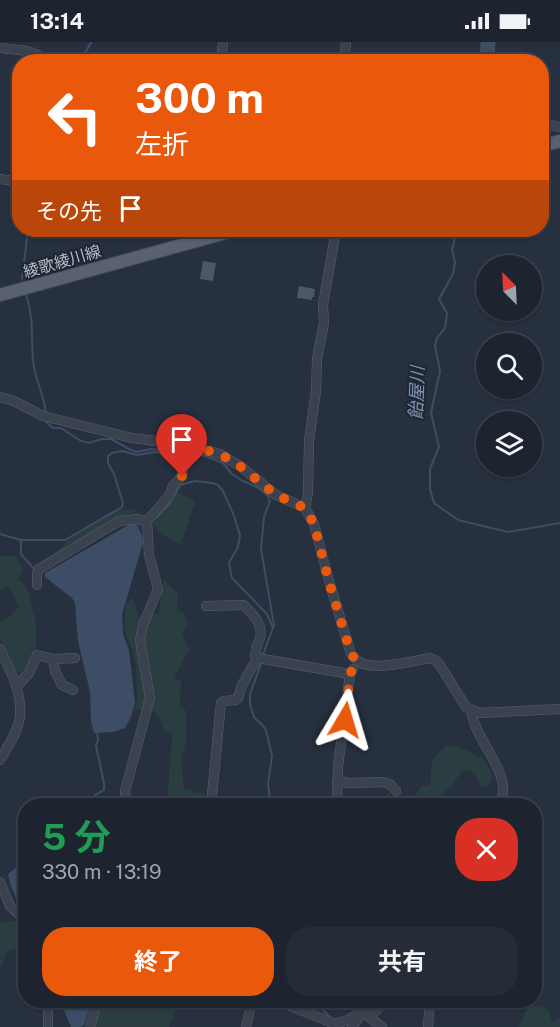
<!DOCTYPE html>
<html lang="ja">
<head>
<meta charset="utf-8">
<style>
  body { margin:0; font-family:"Public Sans","Noto Sans JP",sans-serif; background:#252c37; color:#f1f3f6; height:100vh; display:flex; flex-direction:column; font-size:22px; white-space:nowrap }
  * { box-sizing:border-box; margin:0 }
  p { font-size:20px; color:#a0a4aa }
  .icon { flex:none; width:33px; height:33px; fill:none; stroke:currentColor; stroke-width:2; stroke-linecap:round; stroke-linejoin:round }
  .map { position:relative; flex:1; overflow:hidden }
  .side { position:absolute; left:18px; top:756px; width:524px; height:210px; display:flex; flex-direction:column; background:#1d242f; border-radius:24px; box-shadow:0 2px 4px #0004,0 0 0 2px #3b414b }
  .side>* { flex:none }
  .guide { position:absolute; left:12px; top:12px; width:537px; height:183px; border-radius:24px; box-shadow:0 2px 4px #0004,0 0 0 2px #3b414b; background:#ea580c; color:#fff; overflow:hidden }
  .needle { width:39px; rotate:336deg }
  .buttons { position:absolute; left:476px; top:213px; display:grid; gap:12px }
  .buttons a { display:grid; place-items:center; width:66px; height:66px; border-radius:50%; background:#1d242f; box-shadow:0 2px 4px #0004,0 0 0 2px #3b414b; font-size:30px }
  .pin { position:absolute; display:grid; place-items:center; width:51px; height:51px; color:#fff; margin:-62px -26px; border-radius:50% 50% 50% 0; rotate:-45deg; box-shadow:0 0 6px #0007 }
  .pin .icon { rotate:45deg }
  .me { position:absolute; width:66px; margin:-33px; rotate:7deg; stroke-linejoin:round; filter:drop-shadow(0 0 4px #0008) }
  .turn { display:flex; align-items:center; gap:21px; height:126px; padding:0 24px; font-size:27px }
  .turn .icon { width:78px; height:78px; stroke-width:2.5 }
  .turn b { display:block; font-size:42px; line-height:51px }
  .then { display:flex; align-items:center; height:57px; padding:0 24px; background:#0003; gap:12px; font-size:22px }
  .round { display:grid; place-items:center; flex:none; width:63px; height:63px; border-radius:24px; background:#252c37 }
  .headline { display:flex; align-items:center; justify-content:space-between; height:102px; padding:0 24px }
  h1 { font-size:36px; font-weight:700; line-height:45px; color:#1e9e55 }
  .action { display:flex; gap:12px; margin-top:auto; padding:12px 24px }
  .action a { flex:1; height:69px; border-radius:24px; background:#ea580c; color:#fff; font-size:24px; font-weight:700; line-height:69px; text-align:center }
  .action a+a { background:#252c37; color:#f1f3f6 }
  .status { display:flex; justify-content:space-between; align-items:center; height:42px; padding:0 30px; background:#1d242f; direction:ltr }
  .status svg { height:16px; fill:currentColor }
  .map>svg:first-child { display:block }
  .green { fill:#2a3e41 }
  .water { fill:#3d4d66 }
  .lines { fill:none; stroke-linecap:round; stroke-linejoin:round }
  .stream { stroke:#3d4d66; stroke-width:2 }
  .river { stroke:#3d4d66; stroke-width:15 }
  .building { fill:#4d5767 }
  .minor-casing { stroke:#58606c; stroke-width:10 }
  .major-casing { stroke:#444b58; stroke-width:14 }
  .minor { stroke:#3b424f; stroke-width:9 }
  .major { stroke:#59616f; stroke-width:12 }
  .route { stroke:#ea580c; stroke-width:10; stroke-dasharray:0 18 }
  .labels { text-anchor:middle; stroke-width:4.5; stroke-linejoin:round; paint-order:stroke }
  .street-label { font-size:16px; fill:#b7bdc9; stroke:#1f2734 }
  .water-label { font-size:18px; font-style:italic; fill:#8093af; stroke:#1f2734 }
</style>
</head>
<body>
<div class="status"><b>13:14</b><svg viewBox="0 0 49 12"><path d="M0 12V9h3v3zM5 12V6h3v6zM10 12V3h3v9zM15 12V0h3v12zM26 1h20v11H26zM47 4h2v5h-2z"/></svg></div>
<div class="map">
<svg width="560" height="985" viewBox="0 0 560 985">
  <rect width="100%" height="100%" fill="#27303f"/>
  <g class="green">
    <path d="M175 448 195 460 181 502 159 491 152 480 155 475 170 460Z"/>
    <path d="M119 467 136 468 140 472 131 471 117 475 42 519C51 513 63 508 66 498Z"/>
    <path d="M0 514H16L23 526 18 538 27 546 36 579V609L29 623 20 632 13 628 0 597V579L6 578 19 564 8 544 0 549Z"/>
    <path d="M164 538 178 551 177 568 184 571 188 583 182 591 189 607 174 636 181 638 180 663 186 669V701L181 717 184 747 207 753 205 763H167L172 693 163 687C158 666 153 669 134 668L137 660 136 625 132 606 124 587 126 562 133 555 139 576 159 571Z"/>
    <path d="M446 704 460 705 484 717 493 735 490 742 481 745 476 734 471 729 463 728 452 743 436 759 434 763H382L387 751 401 758 415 753 422 744 430 743 432 719Z"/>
    <path d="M18 878 25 886V917H20L17 907 7 908 0 928V881Z"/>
    <path d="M100 959H179L169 985H94Z"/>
    <path d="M528 963 547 965 552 980 557 979 560 975V985H519Z"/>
  </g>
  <g class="water">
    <path d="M132 481 137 483 142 493 143 501 122 572 123 592 129 609 135 661 131 675 125 686 113 690 94 691 91 679 90 650 78 599 75 561 72 556 45 535V531Z"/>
    <path d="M25 822V863L18 861 11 844 8 832 18 824Z"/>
    <path d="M60 959H92L84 983 81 985H71Z"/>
  </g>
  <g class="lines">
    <g class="stream">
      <path d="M71 20C80 19 87 9 91 0"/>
      <path d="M20 148 17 164 20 168"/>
      <path d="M457 188 452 208 455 220 453 232 439 257 447 271 445 286 437 296 435 304 440 329 431 371 439 405 430 427V447L434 461 458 478 508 490 560 481"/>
      <path d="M22 237 28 188"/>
      <path d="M26 252C34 277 31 294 33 319 35 337 44 353 46 371"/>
      <path d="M314 312 317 297"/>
      <path d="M45 377 47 381 53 386H61L81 399 89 401 102 397H111L131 408 137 410 151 407 182 410"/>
      <path d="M187 410 205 414 223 421 232 432 243 439 259 446 268 454 270 459 264 475 261 507 274 583 263 613"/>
      <path d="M157 475 170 461 180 443 195 439 212 441 218 443 223 449 234 474 240 493 238 505 229 521 232 536 267 572 273 586"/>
      <path d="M0 492 21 498H65L122 465 123 461 114 432 108 421V414L112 411 122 409 137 413 155 410 178 413"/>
      <path d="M21 499V512L34 527"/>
      <path d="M262 619 250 652V662L254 675 265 686 267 692 272 714 268 742 271 764"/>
      <path d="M91 764 95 753 104 748V741L96 704 98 698 97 689"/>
      <path d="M318 958 323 968 331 976"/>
    </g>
    <path class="river" d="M487 20 488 0"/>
  </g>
  <g class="building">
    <path d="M203 219 216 221 213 239 200 237Z"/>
    <path d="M299 244 315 247 314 255H312V258L297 256Z"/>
  </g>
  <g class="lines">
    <g class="minor-casing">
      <g id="minor">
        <path d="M0 6 27 9 55 20"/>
        <path d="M221 20 223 0"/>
        <path d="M344 20 346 0"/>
        <path d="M542 81 560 85"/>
        <path d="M0 137 20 140"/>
        <path d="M0 355 14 359 43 374 132 396 187 403 220 412 240 424 276 453 305 466 314 482 329 539 351 612C351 612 357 619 358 619 372 630 413 619 430 616L438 620 466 665 480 671 560 667"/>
        <path d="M305 466 308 451 309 399 316 349 317 317 324 281 323 263 336 188"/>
        <path d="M37 543V532L39 527 119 479 137 477 147 479"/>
        <path d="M206 564 244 563C252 572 264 582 260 596 258 603 255 604 255 614L263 617 350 632"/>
        <path d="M0 607C10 628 22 650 20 674 19 688 7 706 0 718"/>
        <path d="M53 617 55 629 62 643 73 648"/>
        <path d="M17 644 29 631 37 613 53 617 75 616"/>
        <path d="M471 668C474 695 505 725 503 749 503 754 500 759 499 764"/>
        <path d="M337 739 349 741 383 740 390 742 396 749"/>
        <path d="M126 764 125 749 150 656 140 598 143 583 158 547 149 513 147 479 169 454 173 444 182 434 187 403"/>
        <path d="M211 764 221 661 224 659 236 658 238 656 242 643 258 615"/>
        <path d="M337 764 338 724 350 632 353 627"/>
        <path d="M0 840 10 864 26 879"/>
        <path d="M46 958 48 967V985"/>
        <path d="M276 958 335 982 348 978 363 969"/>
        <path d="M365 971 369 975 382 985"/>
        <path d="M369 975 387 958"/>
        <path d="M90 985 98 958"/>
        <path d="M246 985 252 958"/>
        <path d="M352 985 363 969 366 958"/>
        <path d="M428 985 430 958"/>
      </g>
    </g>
    <g class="major-casing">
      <g id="major">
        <path d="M542 104 560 99"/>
        <path d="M0 253 236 188"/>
      </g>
    </g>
    <use href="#minor" class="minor"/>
    <use href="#major" class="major"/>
  </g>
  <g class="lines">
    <path class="route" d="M182 434 187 403 220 412 240 424 276 453 305 466 314 482 329 540 351 612 357 619 350 632 345 678"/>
  </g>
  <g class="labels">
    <g class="street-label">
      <text transform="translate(62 219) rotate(-16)" y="6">綾歌綾川線</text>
    </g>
    <g class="water-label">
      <text transform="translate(417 351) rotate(-88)" y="6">飴屋川</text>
    </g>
  </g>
</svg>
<div class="buttons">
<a><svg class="needle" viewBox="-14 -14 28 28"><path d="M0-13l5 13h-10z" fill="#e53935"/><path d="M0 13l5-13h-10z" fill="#a0a4aa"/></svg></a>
<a><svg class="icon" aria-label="search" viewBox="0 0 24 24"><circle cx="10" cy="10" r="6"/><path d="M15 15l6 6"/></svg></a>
<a><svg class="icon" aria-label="layers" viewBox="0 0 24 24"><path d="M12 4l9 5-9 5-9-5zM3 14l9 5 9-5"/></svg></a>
</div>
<div class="pin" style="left:182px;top:434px;background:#d93025"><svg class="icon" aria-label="arrive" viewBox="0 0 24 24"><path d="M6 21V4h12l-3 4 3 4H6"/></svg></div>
<svg class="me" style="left:345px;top:678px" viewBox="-20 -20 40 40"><path d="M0-17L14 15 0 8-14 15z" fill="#ea580c" stroke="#fff" stroke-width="4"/></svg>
<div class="guide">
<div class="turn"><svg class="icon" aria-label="left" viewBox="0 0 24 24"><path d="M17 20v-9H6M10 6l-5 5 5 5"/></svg><div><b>300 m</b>左折</div></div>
<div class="then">その先<svg class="icon" aria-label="arrive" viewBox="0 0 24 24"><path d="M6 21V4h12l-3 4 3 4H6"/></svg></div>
</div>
<section class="side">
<div class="headline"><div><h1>5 分</h1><p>330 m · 13:19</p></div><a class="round" style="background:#d93025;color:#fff"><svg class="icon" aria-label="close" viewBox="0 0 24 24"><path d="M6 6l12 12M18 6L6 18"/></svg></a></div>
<div class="action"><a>終了</a><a>共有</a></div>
</section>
</div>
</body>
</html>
